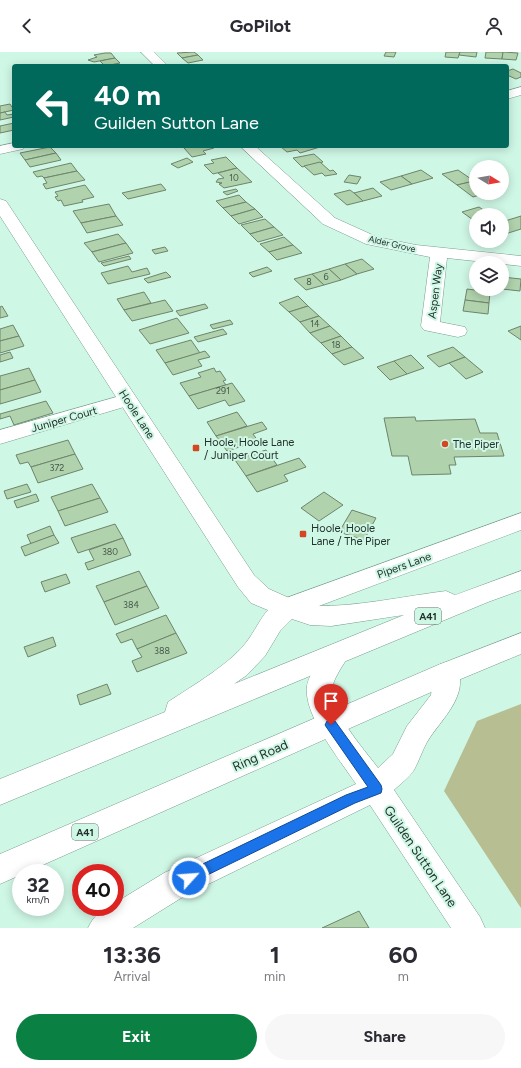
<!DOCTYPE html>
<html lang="en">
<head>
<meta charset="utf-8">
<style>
  body { margin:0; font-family:Figtree,sans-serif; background:#f7f7f7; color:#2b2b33; height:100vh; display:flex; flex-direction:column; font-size:15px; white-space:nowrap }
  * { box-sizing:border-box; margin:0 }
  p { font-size:13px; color:#7c7c81 }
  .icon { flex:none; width:22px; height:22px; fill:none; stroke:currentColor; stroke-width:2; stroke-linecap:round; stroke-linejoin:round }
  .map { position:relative; height:876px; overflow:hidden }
  .details { display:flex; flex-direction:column; background:#fff; flex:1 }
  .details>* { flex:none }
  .top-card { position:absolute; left:12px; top:12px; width:497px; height:84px; border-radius:4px; box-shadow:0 2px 10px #0003; background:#00695c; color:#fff; overflow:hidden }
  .needle { width:26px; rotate:101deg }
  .buttons { position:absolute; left:469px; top:108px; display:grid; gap:8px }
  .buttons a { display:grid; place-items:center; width:40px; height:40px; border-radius:50%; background:#fff; box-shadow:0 2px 10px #0003; font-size:20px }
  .speed { position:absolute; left:12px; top:812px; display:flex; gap:8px; font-size:20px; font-weight:700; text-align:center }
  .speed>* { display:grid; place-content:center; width:52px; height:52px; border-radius:50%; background:#fff; box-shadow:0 2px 10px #0003; line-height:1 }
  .speed small { font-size:10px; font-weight:400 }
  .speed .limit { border:6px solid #d22; background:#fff; color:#111 }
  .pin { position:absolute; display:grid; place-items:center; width:34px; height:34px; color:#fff; margin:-41px -17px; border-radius:50% 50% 50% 0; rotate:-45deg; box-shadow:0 0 4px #0007 }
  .pin .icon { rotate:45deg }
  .me { position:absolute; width:44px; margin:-22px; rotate:64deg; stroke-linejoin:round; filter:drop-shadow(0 0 3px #0008) }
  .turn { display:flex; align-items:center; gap:14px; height:84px; padding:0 16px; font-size:18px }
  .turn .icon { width:52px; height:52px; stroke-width:2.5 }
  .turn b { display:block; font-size:28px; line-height:34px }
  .eta { display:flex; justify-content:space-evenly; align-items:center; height:68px; text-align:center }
  .eta b { font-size:24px; font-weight:700; line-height:28px }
  .primary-button { display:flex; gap:8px; margin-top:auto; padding:8px 16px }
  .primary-button a { flex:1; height:46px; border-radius:24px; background:#0b8043; color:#fff; font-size:16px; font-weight:700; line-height:46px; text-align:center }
  .primary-button a+a { background:#f7f7f7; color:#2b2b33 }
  header { display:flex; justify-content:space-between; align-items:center; height:52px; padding:0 16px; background:#fff; font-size:18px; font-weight:700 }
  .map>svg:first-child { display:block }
  .green { fill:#b7be92 }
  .building { fill:#b0d2ac; stroke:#6e856b }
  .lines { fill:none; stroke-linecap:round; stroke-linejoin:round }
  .minor-casing { stroke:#799d8f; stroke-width:1 }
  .tertiary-casing { stroke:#799d8f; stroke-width:1 }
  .trunk-casing { stroke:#799d8f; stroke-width:1 }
  .minor { fill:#fff; fill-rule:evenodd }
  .tertiary { fill:#fff; fill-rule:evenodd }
  .trunk { fill:#fff; fill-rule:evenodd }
  .route { fill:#1a73e8; stroke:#114b97 }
  .poi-dot { fill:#d14823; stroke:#cff7e6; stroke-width:1.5 }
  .labels { text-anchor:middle; stroke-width:4; stroke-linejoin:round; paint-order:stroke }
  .number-label { font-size:9px; fill:#46594b }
  .far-street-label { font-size:9px; fill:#22312b; stroke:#cff7e6 }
  .shield { fill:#cff7e6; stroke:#566c63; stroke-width:1 }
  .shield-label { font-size:10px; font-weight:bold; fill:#22312b }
  .street-label { font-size:11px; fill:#22312b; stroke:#cff7e6 }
  .poi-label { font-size:11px; fill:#22312b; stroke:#cff7e6; text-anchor:start }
  .near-street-label { font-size:13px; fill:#22312b; stroke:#cff7e6 }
</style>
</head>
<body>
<header><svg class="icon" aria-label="back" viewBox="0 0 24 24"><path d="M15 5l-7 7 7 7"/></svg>GoPilot<svg class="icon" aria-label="person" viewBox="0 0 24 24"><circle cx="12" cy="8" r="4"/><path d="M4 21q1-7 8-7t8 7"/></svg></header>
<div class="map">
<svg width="521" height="876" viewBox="0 0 521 876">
  <rect width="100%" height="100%" fill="#cff7e6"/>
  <path class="green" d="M521 652V856L444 739 477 669Z"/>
  <g class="building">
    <path d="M194 0 198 3 182 6 177 1Z"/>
    <path d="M386 0H396L394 5 384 4Z"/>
    <path d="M446 0H460L458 6 445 5Z"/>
    <path d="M460 0H477L476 5 459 3Z"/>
    <path d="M486 0H503L502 7 485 6Z"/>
    <path d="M503 0 518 1 516 8 502 7Z"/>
    <path d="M105 1H111L115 6 94 10 88 8 97 5 94 3Z"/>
    <path d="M198 3 203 8 188 11 182 6Z"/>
    <path d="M115 6 120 11 105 14 100 9Z"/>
    <path d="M513 17 521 21V25L516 27 507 23V19Z"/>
    <path d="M10 52 14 58 0 61V54Z"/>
    <path d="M5 60 7 63 14 62V65L0 68V61Z"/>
    <path d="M14 71V78L0 81V74Z"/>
    <path d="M192 94H212L214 96 203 99 206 102 192 105 184 96Z"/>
    <path d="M280 94H319L320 95 300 101 297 98 287 100Z"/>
    <path d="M50 95 56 101 25 108 20 101Z"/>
    <path d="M56 101 61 108 30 115 25 108Z"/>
    <path d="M314 102 323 110 302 115 293 106Z"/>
    <path d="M226 105 237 116 213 122 204 113 214 111 211 108Z"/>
    <path d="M187 106 193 110 178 116 171 112Z"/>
    <path d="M320 110 330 119 333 118 337 122 325 124 322 121 314 123 304 114Z"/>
    <path d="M71 111 77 119 44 126 42 124 37 125 33 120Z"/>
    <path d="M237 116 252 130 224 136 219 132 222 131 216 130 218 127 224 126 218 121Z"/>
    <path d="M421 118 433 126 412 132 401 124Z"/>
    <path d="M458 118 474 129 457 133 442 122Z"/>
    <path d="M77 119 85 128 46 137 43 132 47 131 44 126Z"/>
    <path d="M349 123 361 125 357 132 344 130Z"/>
    <path d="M401 124 412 132 391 138 380 130Z"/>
    <path d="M474 129 476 130V141H486L473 145 457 133Z"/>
    <path d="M161 132 166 138 128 147 122 141Z"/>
    <path d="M85 133 94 145 82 148 83 150 64 154 61 148 58 149 55 145 58 144 55 140Z"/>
    <path d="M373 136 382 144 363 149 354 141Z"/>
    <path d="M236 137 238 139 227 143 223 140Z"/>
    <path d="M350 138 354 141 363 149 347 153 334 142Z"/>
    <path d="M239 143 246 150 223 156 216 149Z"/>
    <path d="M246 150 255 157 231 164 223 156Z"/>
    <path d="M109 152 116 164 81 171 73 159Z"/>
    <path d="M479 155 491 163H476V170L462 160Z"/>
    <path d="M255 157 263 165 239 172 231 164Z"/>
    <path d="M116 164 123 173 87 181 81 171Z"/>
    <path d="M521 164V177L502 183V170Z"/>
    <path d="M265 167 274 175 250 182 241 173Z"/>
    <path d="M274 175 283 183 258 190 250 182Z"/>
    <path d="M118 182 126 191 92 200 84 191Z"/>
    <path d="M284 185 293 193 269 200 260 192Z"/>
    <path d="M126 191 133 201 99 210 92 200Z"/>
    <path d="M293 193 302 201 277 208 269 200Z"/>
    <path d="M165 195 168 199 155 202 152 198Z"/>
    <path d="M129 204 131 207 104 214 101 211Z"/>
    <path d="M362 207 374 217 357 222 345 212Z"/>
    <path d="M345 212 357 222 341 228 329 217Z"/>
    <path d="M128 214 132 220 147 216 150 222 108 232 101 221Z"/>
    <path d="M267 215 272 219 253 225 249 221Z"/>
    <path d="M329 217 341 228 324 233 312 222Z"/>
    <path d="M166 220 171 225 148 231 144 227Z"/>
    <path d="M312 222 324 233 306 238 294 227Z"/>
    <path d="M502 225 521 227 520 239 502 237Z"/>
    <path d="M467 237 490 240 489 251 465 248Z"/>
    <path d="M144 240 151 251 124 258 117 247Z"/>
    <path d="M298 244 308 254 289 260 279 251Z"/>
    <path d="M165 248 173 259 132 269 124 258Z"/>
    <path d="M465 248 489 251 488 262 463 259Z"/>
    <path d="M205 252 208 256 180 264 176 259Z"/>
    <path d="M2 254 8 264 0 266V255Z"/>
    <path d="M308 254 319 264 300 270 289 260Z"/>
    <path d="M319 264 330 274 310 281 300 270Z"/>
    <path d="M177 266 189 281 150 292 139 278Z"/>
    <path d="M230 268 233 272 213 277 210 273Z"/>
    <path d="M13 273 19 284 0 289V277Z"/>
    <path d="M330 274 341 284 321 291 310 281Z"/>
    <path d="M521 274V288L508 279Z"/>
    <path d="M223 277 227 282 198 290 194 285Z"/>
    <path d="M19 284 24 294 0 301V289Z"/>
    <path d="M341 284 352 295 332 302 321 291Z"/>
    <path d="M191 288 200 301 165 311 156 298Z"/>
    <path d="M352 295 364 306 344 313 332 302Z"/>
    <path d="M453 295 465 305 439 315 427 304Z"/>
    <path d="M205 299 210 305 198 308 202 314 173 323 165 311Z"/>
    <path d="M10 300 13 306 0 310V303Z"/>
    <path d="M411 303 424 316 407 322 394 309Z"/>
    <path d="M465 305 483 320 466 327 449 311Z"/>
    <path d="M394 309 407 322 390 328 377 315Z"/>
    <path d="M29 316 35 328 0 338V324Z"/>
    <path d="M214 316 216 320 220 319 226 328 223 329 226 333 189 344 180 331 201 325 198 321Z"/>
    <path d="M35 328 41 340 0 352V338Z"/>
    <path d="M232 331 245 349 229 354 225 348 198 357 189 344Z"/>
    <path d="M46 349 53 361 14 373 10 364 0 367V362Z"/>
    <path d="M237 360 247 374 216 384 207 370Z"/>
    <path d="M415 365 416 369 475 367 480 381H497L504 404 454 405 456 413H449L451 422 412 423 408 404H392L384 366Z"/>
    <path d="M262 370 267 377 253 382 258 389 227 399 216 384Z"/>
    <path d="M68 388 75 402 31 415 28 410 20 412 16 403Z"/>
    <path d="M266 398 277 413 246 424 235 408Z"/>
    <path d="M75 402 83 417 38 431 31 415Z"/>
    <path d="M299 406 306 415 284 423 288 429 257 440 246 424Z"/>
    <path d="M27 432 31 440 7 447 4 439Z"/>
    <path d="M92 432 100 446 58 459 51 445Z"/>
    <path d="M324 440 343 453 319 469 301 456Z"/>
    <path d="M36 442 39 449 17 456 14 449Z"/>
    <path d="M100 446 108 460 65 474 58 459Z"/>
    <path d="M352 458 376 466 364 488 339 480Z"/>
    <path d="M115 472 123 486 78 501 71 486Z"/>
    <path d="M50 474 54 483 31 492 27 483Z"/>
    <path d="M54 483 59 491 25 504 21 495Z"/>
    <path d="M123 486 131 503 88 518 85 511 94 508 89 498Z"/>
    <path d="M139 519 147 534 104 550 96 534Z"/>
    <path d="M66 522 70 531 45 540 41 530Z"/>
    <path d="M147 534 159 556 115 573 104 550Z"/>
    <path d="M166 563 176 581 137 597 132 587 121 591 116 582Z"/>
    <path d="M176 581 187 601 137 620 132 609 142 605 137 597Z"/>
    <path d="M53 585 56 594 28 605 24 595Z"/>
    <path d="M107 632 111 642 80 653 77 643Z"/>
    <path d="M359 859 369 876H322Z"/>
  </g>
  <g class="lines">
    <g class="minor-casing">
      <g id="minor">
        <path d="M141 0H154L168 14H155Z"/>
        <path d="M521 35V43L507 47V39Z"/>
        <path d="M14 91V94H25L23 97 0 102V94Z"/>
        <path d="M240 94H255L335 166 377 185 416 193 521 204V214L447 206 440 270 465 275 467 279 465 283 458 285 424 278 421 274 430 205 366 192 323 172Z"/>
        <path d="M127 342 134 344 137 348 134 352 0 392V378Z"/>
        <path d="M521 461V478L287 566 278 563 275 556 278 549Z"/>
      </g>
    </g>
    <g class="tertiary-casing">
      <g id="tertiary">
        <path d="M0 147 6 149 8 152 254 523 269 537 296 549 299 556 296 563 287 566 251 551 238 535 0 164Z"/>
        <path d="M336 593 345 596 349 603C344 612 335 624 333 633 328 658 364 697 378 716L393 702 407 674 431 643 434 621 438 613 447 610 456 613C471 643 441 667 427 690 422 699 419 709 414 718 409 726 400 732 394 738L480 865 485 876H451L370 753 186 843 133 876H88C93 865 102 855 115 855V851L164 821 356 732C340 708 303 663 307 634 308 624 322 605 327 596Z"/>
      </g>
    </g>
    <g class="trunk-casing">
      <g id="trunk">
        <path d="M521 519V538L488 550 0 753V727L165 660 168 650C192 634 232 611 248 588 257 576 265 555 280 549 292 544 304 553 316 554 355 555 406 544 446 539L455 543ZM404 563 234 632 247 623 265 604 280 579 292 567 310 573 331 574Z"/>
        <path d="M521 581V602L456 629 0 832V802L438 613Z"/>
      </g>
    </g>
    <use href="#minor" class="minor"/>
    <use href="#tertiary" class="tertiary"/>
    <use href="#trunk" class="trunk"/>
  </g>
  <path class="route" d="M331 668 335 669 381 733 382 737 381 741 355 751 193 830 189 832 184 830 182 826 184 821 346 743 368 735 327 676 325 673 327 669Z"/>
  <g class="poi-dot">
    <circle cx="445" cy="392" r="4"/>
    <rect x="192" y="392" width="8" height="8" rx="2"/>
    <rect x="299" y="478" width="8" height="8" rx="2"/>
  </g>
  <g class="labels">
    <g class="number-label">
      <text x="234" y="129">10</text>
      <text x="326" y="228">6</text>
      <text x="309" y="233">8</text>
      <text x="315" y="275">14</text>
      <text x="336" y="296">18</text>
      <text x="223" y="342">291</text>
      <text x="57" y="419">372</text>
      <text x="110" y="503">380</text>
      <text x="131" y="556">384</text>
      <text x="162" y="602">388</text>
    </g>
    <g class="far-street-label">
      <text transform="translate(392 192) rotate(13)" y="3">Alder Grove</text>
    </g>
    <g class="shield">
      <rect x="415" y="556" width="26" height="16" rx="3"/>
      <rect x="72" y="772" width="26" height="16" rx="3"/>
    </g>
    <g class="shield-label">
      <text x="428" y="568">A41</text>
      <text x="85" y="784">A41</text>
    </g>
    <g class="street-label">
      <text transform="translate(435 239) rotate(-83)" y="4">Aspen Way</text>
      <text transform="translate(137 362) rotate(57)" y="4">Hoole Lane</text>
      <text transform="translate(64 367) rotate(-16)" y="4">Juniper Court</text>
      <text transform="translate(404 513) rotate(-20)" y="4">Pipers Lane</text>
    </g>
    <g class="poi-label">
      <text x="204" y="394">Hoole, Hoole Lane<tspan x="204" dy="13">/ Juniper Court</tspan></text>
      <text x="453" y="396">The Piper</text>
      <text x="311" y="480">Hoole, Hoole<tspan x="311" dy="13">Lane / The Piper</tspan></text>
    </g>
    <g class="near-street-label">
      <text transform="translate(260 703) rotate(-24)" y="5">Ring Road</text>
      <text transform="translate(421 804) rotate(56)" y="5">Guilden Sutton Lane</text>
    </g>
  </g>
</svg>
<div class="buttons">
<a><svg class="needle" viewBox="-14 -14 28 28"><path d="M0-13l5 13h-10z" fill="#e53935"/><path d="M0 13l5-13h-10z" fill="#7c7c81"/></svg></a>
<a><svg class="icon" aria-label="sound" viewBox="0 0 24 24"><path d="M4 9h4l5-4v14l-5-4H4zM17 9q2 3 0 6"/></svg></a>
<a><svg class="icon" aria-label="layers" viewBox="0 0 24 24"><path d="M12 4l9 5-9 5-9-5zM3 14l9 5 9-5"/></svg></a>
</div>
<div class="speed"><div>32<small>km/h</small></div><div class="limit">40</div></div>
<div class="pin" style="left:331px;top:673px;background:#d93025"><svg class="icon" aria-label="arrive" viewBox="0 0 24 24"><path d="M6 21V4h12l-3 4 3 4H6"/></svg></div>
<svg class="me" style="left:189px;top:826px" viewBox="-20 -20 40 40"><circle r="17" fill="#1a73e8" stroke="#fff" stroke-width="3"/><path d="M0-11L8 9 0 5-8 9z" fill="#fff"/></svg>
<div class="top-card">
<div class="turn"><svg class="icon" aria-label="left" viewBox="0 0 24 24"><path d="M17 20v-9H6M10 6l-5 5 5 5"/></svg><div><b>40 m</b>Guilden Sutton Lane</div></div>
</div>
</div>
<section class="details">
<div class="eta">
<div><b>13:36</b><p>Arrival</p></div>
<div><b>1</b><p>min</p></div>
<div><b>60</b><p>m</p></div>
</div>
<div class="primary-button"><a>Exit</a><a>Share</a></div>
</section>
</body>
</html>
